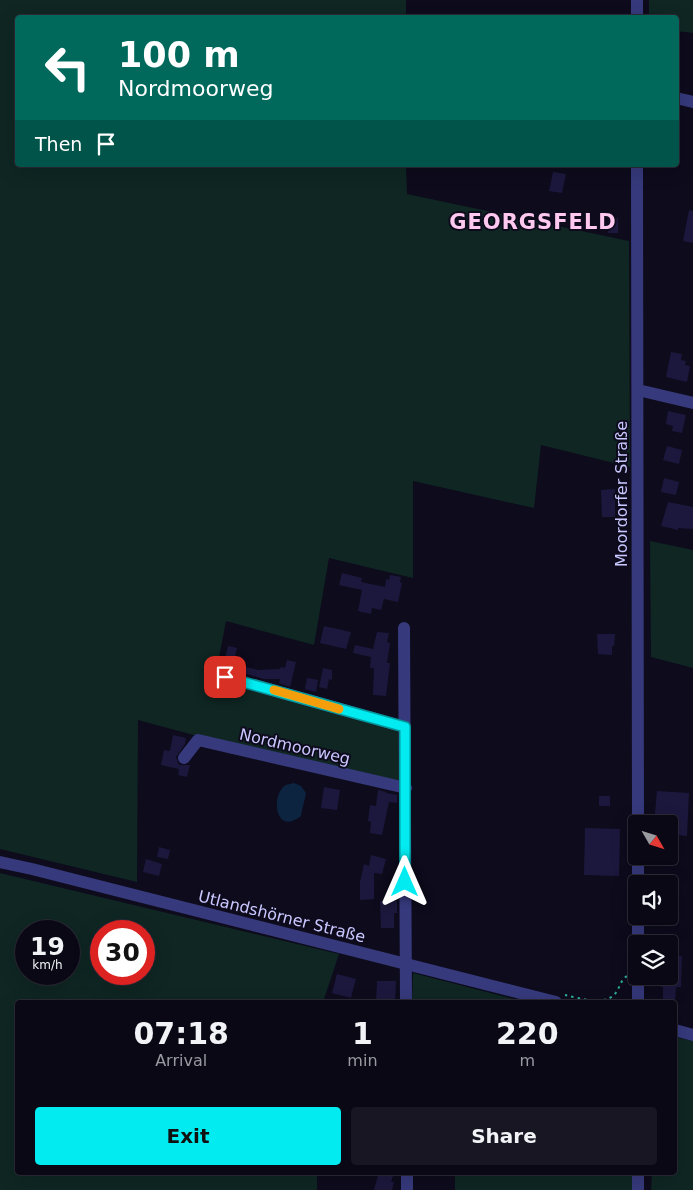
<!DOCTYPE html>
<html lang="en">
<head>
<meta charset="utf-8">
<style>
  body { margin:0; font-family:"DejaVu Sans",sans-serif; background:#181622; color:#f1f3f6; height:100vh; display:flex; flex-direction:column; font-size:19px; white-space:nowrap }
  * { box-sizing:border-box; margin:0 }
  p { font-size:16px; color:#999aa0 }
  .icon { flex:none; width:28px; height:28px; fill:none; stroke:currentColor; stroke-width:2; stroke-linecap:round; stroke-linejoin:round }
  .map { position:relative; flex:1; overflow:hidden }
  .panel { position:absolute; left:15px; top:1000px; width:662px; height:175px; display:flex; flex-direction:column; background:#0a0815; border-radius:5px; box-shadow:0 5px 20px #0002,0 0 0 1px #2a2934 }
  .panel>* { flex:none }
  .hud { position:absolute; left:15px; top:15px; width:664px; height:152px; border-radius:5px; box-shadow:0 5px 20px #0002,0 0 0 1px #2a2934; background:#00695c; color:#fff; overflow:hidden }
  .needle { width:32px; rotate:129deg }
  .buttons { position:absolute; left:628px; top:815px; display:grid; gap:10px }
  .buttons a { display:grid; place-items:center; width:50px; height:50px; border-radius:5px; background:#0a0815; box-shadow:0 5px 20px #0002,0 0 0 1px #2a2934; font-size:25px }
  .speed { position:absolute; left:15px; top:920px; display:flex; gap:10px; font-size:25px; font-weight:700; text-align:center }
  .speed>* { display:grid; place-content:center; width:65px; height:65px; border-radius:50%; background:#0a0815; box-shadow:0 5px 20px #0002,0 0 0 1px #2a2934; line-height:1 }
  .speed small { font-size:12px; font-weight:400 }
  .speed .limit { border:8px solid #d22; background:#fff; color:#111 }
  .pin { position:absolute; display:grid; place-items:center; width:42px; height:42px; color:#fff; margin:-21px; border-radius:10px; box-shadow:0 2px 8px #0006 }
  .me { position:absolute; width:55px; margin:-28px; rotate:0deg; stroke-linejoin:round; filter:drop-shadow(0 0 4px #0008) }
  .turn { display:flex; align-items:center; gap:18px; height:105px; padding:0 20px; font-size:22px }
  .turn .icon { width:65px; height:65px; stroke-width:2.5 }
  .turn b { display:block; font-size:35px; line-height:42px }
  .then { display:flex; align-items:center; height:48px; padding:0 20px; background:#0003; gap:10px; font-size:19px }
  .eta { display:flex; justify-content:space-evenly; align-items:center; height:85px; text-align:center }
  .eta b { font-size:30px; font-weight:600; line-height:35px }
  .cta { display:flex; gap:10px; margin-top:auto; padding:10px 20px }
  .cta a { flex:1; height:58px; border-radius:5px; background:#02ebf0; color:#111; font-size:20px; font-weight:600; line-height:58px; text-align:center }
  .cta a+a { background:#181622; color:#f1f3f6 }
  .map>svg:first-child { display:block }
  .green { fill:#0f2623; fill-rule:evenodd }
  .water { fill:#0c2440 }
  .building { fill:#1c183d }
  .lines { fill:none; stroke-linecap:round; stroke-linejoin:round }
  .path { stroke:#2dac9a; stroke-width:2; stroke-dasharray:2.5 4; stroke-linecap:butt }
  .minor { stroke:#36397b; stroke-width:12 }
  .route-casing { stroke:#01999c; stroke-width:12 }
  .route { stroke:#02ebf0; stroke-width:9 }
  .slow { stroke:#f59e0b; stroke-width:9 }
  .labels { text-anchor:middle; stroke-width:4; stroke-linejoin:round; paint-order:stroke }
  .street-label { font-size:16px; fill:#c9c7ff; stroke:#0d0b1c }
  .district-label { font-size:21px; font-weight:bold; letter-spacing:1px; fill:#ffc9ef; stroke:#0d0b1c }
</style>
</head>
<body>
<div class="map">
<svg width="693" height="1190" viewBox="0 0 693 1190">
  <rect width="100%" height="100%" fill="#0d0b1c"/>
  <g class="green">
    <path d="M0 0H406V18H18V165H406L407 194 629 241 630 467 541 445 534 508 413 481V578L329 558 314 645 226 621 217 668H207L208 677 399 728 403 785 201 737 138 720 137 882 0 849Z"/>
    <path d="M649 0H693V33L676 31V18L649 17Z"/>
    <path d="M650 541 693 550V668L651 657Z"/>
    <path d="M0 873 339 954 323 1002H18V1172L317 1173V1190H0ZM26 931H69V974H26ZM101 931H144V974H101Z"/>
    <path d="M413 973 526 1002H412Z"/>
    <path d="M675 1037 693 1041V1190H651L652 1173 675 1172Z"/>
    <rect x="455" y="1173" width="177" height="17"/>
  </g>
  <path class="water" d="M294 783 301 786 306 793C305 800 302 808 301 816 275 837 270 794 286 785 289 784 291 784 294 783Z"/>
  <g class="building">
    <path d="M553 172 566 174 562 193 549 191Z"/>
    <path d="M689 210 693 211V243L683 241Z"/>
    <rect x="608" y="218" width="10" height="15"/>
    <path d="M671 352 682 354 681 360 686 361 685 365 690 366 687 382 666 377Z"/>
    <path d="M668 411 686 415 682 433 672 431 673 426 666 424Z"/>
    <path d="M667 446 682 450 679 464 663 460Z"/>
    <path d="M664 478 679 482 676 495 661 492Z"/>
    <path d="M615 489V517H602L601 490Z"/>
    <path d="M668 502 693 507V529L678 528V530L661 526Z"/>
    <path d="M342 573 362 578 361 582 385 587 386 579 389 580 390 575 401 577 400 582 402 583 398 602 384 599 381 610 372 608 371 614 358 611 362 590 339 585Z"/>
    <path d="M324 626 351 632 346 649 320 643Z"/>
    <path d="M377 632 389 633 387 642 390 643 387 663H390L386 696 373 695 374 668H370L371 657 353 653 355 645 373 649Z"/>
    <path d="M597 634H615L614 646H612V655L598 654Z"/>
    <path d="M228 646 237 648 235 656 242 658 241 664 246 665V667L258 670 280 669 281 667 285 668 287 660 296 662 290 687 279 683 280 679H264L223 668Z"/>
    <path d="M323 668 332 670V680L329 679 327 689 319 687Z"/>
    <path d="M307 678 318 680 316 692 305 689Z"/>
    <path d="M173 735 186 738 185 744 176 757 179 765H190L187 777 178 775 179 769 161 765 164 750 170 751Z"/>
    <path d="M324 787 340 790 337 810 321 808Z"/>
    <path d="M378 790 386 792V793L397 795V803L389 802 382 835 370 833 371 822 368 821 370 805 376 806Z"/>
    <path d="M657 791 689 793 687 836 669 834V824H654Z"/>
    <rect x="599" y="796" width="11" height="10"/>
    <path d="M585 828 620 829 619 876 584 875Z"/>
    <path d="M159 847 170 850 168 859 157 857Z"/>
    <path d="M371 855 386 859 382 874 374 873V899L360 900V882L364 864 369 866Z"/>
    <path d="M146 859 162 864 159 876 143 872Z"/>
    <path d="M380 901H397V913H394V928H381Z"/>
    <path d="M669 956H682L681 987H676L675 1002H663V987H661V976H669Z"/>
    <path d="M337 974 356 979 351 998 332 993Z"/>
    <path d="M377 981H396L395 1002H376Z"/>
    <path d="M379 1172 393 1176 391 1182H394L392 1190H374Z"/>
  </g>
  <g class="lines">
    <path class="path" d="M565 995C579 998 602 1006 614 995 620 989 620 980 627 976"/>
    <g class="minor">
      <path d="M637 18V0"/>
      <path d="M676 98 693 102"/>
      <path d="M637 165 638 824"/>
      <path d="M638 390 693 403"/>
      <path d="M404 628 406 1002"/>
      <path d="M225 677 405 727"/>
      <path d="M184 758 198 740 406 788"/>
      <path d="M638 856V884"/>
      <path d="M0 862 32 869 556 1002"/>
      <path d="M638 916V944"/>
      <path d="M638 1002V976"/>
      <path d="M675 1030 693 1035"/>
      <path d="M407 1172V1190"/>
      <path d="M638 1172V1190"/>
    </g>
  </g>
  <g class="lines">
    <g class="route-casing">
      <path id="route" d="M225 677 405 727V882"/>
    </g>
    <use href="#route" class="route"/>
    <path class="slow" d="M274 690 339 709"/>
  </g>
  <g class="labels">
    <g class="street-label">
      <text transform="translate(621 494) rotate(-90)" y="6">Moordorfer Straße</text>
      <text transform="translate(295 746) rotate(13)" y="6">Nordmoorweg</text>
      <text transform="translate(282 916) rotate(14)" y="6">Utlandshörner Straße</text>
    </g>
    <g class="district-label">
      <text x="533" y="229">GEORGSFELD</text>
    </g>
  </g>
</svg>
<div class="buttons">
<a><svg class="needle" viewBox="-14 -14 28 28"><path d="M0-13l5 13h-10z" fill="#e53935"/><path d="M0 13l5-13h-10z" fill="#999aa0"/></svg></a>
<a><svg class="icon" aria-label="sound" viewBox="0 0 24 24"><path d="M4 9h4l5-4v14l-5-4H4zM17 9q2 3 0 6"/></svg></a>
<a><svg class="icon" aria-label="layers" viewBox="0 0 24 24"><path d="M12 4l9 5-9 5-9-5zM3 14l9 5 9-5"/></svg></a>
</div>
<div class="speed"><div>19<small>km/h</small></div><div class="limit">30</div></div>
<div class="pin" style="left:225px;top:677px;background:#d93025"><svg class="icon" aria-label="arrive" viewBox="0 0 24 24"><path d="M6 21V4h12l-3 4 3 4H6"/></svg></div>
<svg class="me" style="left:405px;top:882px" viewBox="-20 -20 40 40"><path d="M0-17L14 15 0 8-14 15z" fill="#02ebf0" stroke="#fff" stroke-width="4"/></svg>
<div class="hud">
<div class="turn"><svg class="icon" aria-label="left" viewBox="0 0 24 24"><path d="M17 20v-9H6M10 6l-5 5 5 5"/></svg><div><b>100 m</b>Nordmoorweg</div></div>
<div class="then">Then<svg class="icon" aria-label="arrive" viewBox="0 0 24 24"><path d="M6 21V4h12l-3 4 3 4H6"/></svg></div>
</div>
<section class="panel">
<div class="eta">
<div><b>07:18</b><p>Arrival</p></div>
<div><b>1</b><p>min</p></div>
<div><b>220</b><p>m</p></div>
</div>
<div class="cta"><a>Exit</a><a>Share</a></div>
</section>
</div>
</body>
</html>
